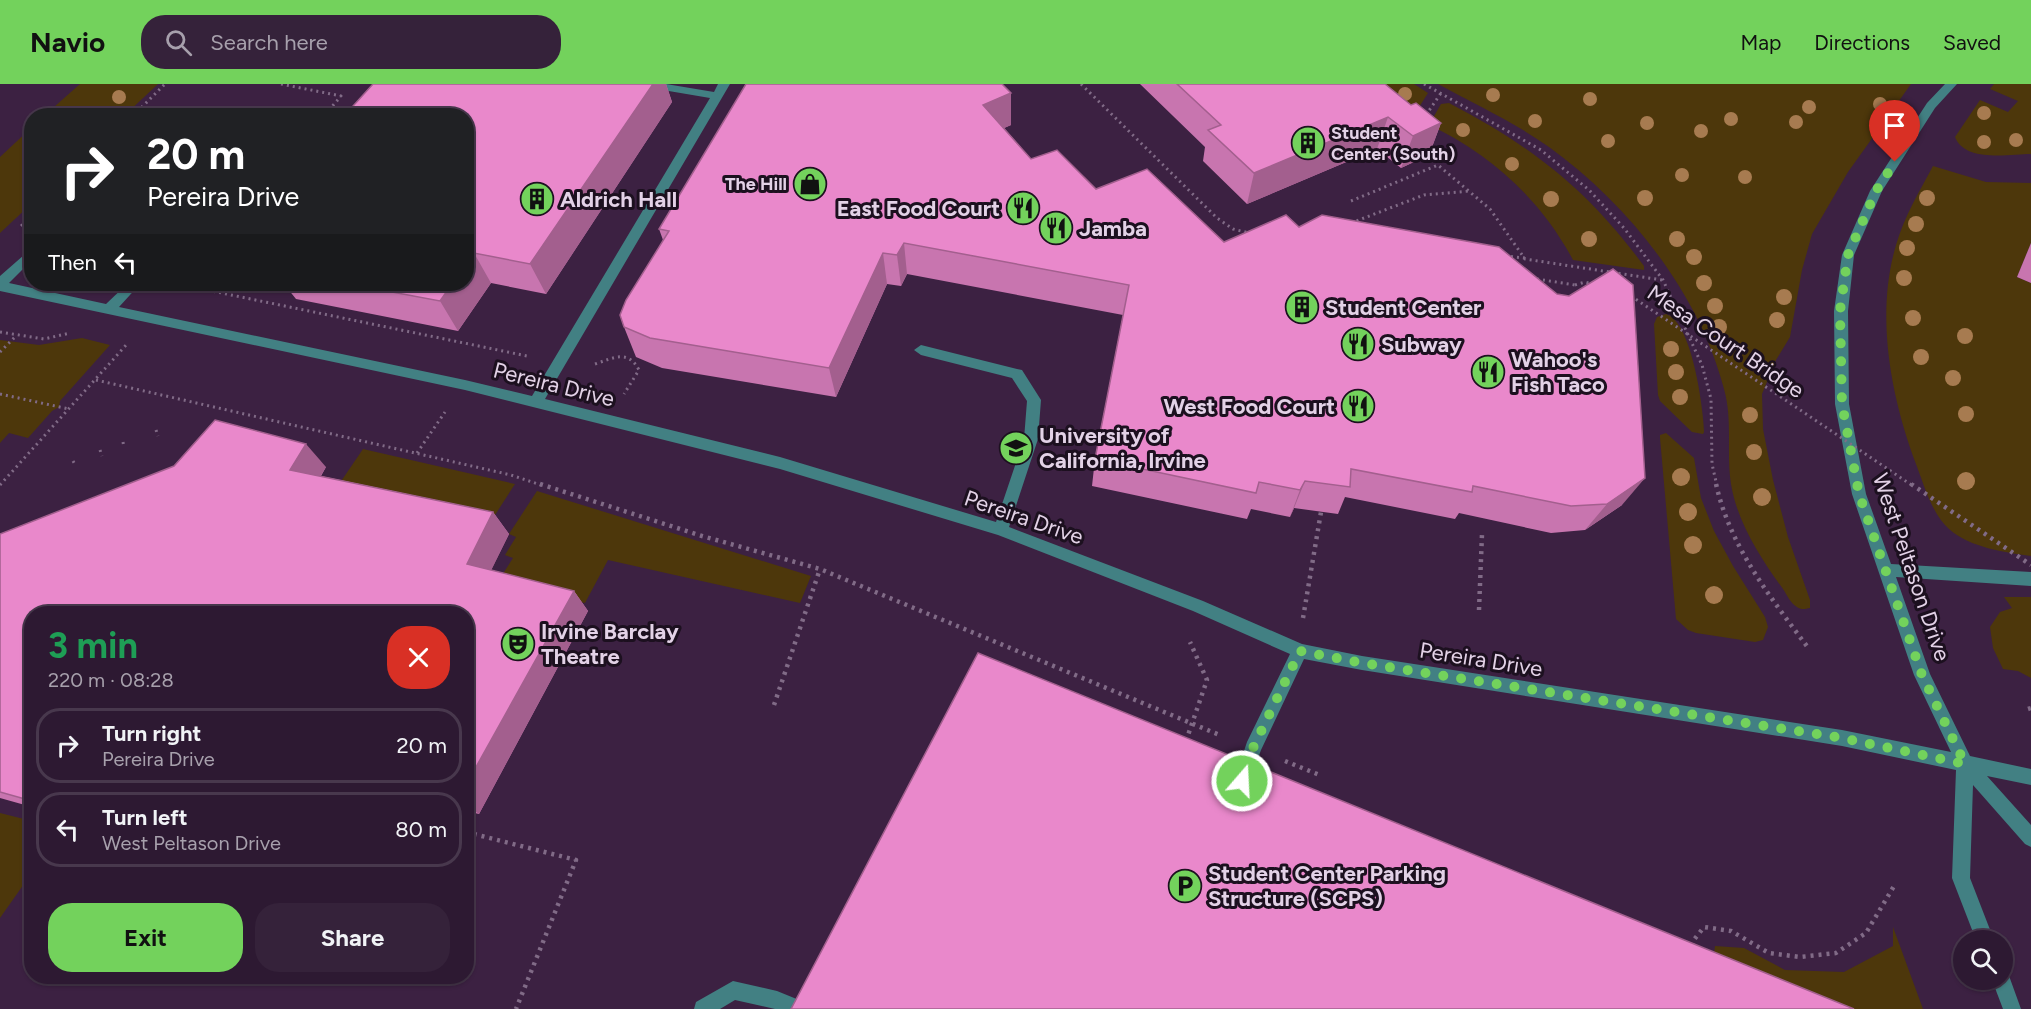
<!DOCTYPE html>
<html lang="en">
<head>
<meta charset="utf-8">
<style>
  body { margin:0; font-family:Figtree,sans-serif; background:#35223a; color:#f1f3f6; height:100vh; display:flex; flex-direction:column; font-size:22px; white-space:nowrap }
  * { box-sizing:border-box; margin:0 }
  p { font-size:20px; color:#a7a0ac }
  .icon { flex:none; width:33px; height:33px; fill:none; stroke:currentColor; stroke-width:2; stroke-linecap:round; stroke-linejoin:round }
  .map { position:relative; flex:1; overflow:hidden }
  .panel { position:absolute; left:24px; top:522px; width:450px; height:378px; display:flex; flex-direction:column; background:#2d1932; border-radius:24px; box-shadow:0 2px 4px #0004,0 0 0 2px #48384d }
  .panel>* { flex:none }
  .hud { position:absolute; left:24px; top:24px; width:450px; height:183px; border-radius:24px; box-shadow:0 2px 4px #0004,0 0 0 2px #48384d; background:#202124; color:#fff; overflow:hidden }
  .fabs { position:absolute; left:1953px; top:846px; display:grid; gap:12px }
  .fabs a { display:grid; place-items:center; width:60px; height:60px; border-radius:50%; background:#2d1932; box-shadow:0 2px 4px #0004,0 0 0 2px #48384d; font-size:30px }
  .pin { position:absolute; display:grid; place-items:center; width:51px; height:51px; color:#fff; margin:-62px -26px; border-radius:50% 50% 50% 0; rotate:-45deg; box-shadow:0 0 6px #0007 }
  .pin .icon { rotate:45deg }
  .me { position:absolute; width:66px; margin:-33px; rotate:19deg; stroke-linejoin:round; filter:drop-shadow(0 0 4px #0008) }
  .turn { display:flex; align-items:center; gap:21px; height:126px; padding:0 24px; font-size:27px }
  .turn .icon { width:78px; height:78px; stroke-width:2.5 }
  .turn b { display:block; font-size:42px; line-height:51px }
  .then { display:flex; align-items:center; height:57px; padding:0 24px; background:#0003; gap:12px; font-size:22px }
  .round { display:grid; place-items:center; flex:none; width:63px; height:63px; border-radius:24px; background:#35223a }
  .headline { display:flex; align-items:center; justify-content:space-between; height:102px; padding:0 24px }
  h1 { font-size:36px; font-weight:700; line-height:45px; color:#1e9e55 }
  .primary-button { display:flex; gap:12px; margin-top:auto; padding:12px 24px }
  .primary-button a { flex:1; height:69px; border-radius:24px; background:#73d25c; color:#111; font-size:24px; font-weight:700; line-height:69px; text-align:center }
  .primary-button a+a { background:#35223a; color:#f1f3f6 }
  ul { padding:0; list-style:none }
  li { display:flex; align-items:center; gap:18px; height:75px; margin:0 12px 9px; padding:0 12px; border:3px solid #48384d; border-radius:24px }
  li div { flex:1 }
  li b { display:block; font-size:22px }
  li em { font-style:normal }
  header { display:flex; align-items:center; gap:36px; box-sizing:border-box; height:84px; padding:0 30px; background:#73d25c; color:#111 }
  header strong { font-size:28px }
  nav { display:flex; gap:33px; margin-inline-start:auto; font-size:21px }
  .search { width:420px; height:54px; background:#35223a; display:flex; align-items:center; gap:15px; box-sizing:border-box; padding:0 21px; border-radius:24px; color:#a7a0ac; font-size:22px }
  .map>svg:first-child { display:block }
  .green { fill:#4d370b }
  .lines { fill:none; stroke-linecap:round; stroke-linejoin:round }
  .path-far1 { stroke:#816b87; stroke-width:3; stroke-dasharray:2 4; stroke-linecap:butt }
  .path { stroke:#816b87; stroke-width:4.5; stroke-dasharray:3 5; stroke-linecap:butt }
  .minor { fill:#428083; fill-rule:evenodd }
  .path-bridge-far1 { stroke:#816b87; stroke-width:3; stroke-dasharray:2 4; stroke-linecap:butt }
  .path-bridge { stroke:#816b87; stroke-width:4.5; stroke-dasharray:3 5; stroke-linecap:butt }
  .tree { fill:#a77b50 }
  .wall { fill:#c875af }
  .shaded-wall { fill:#a35f8e }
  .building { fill:#e988cb; stroke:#a35f8e; stroke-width:1.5 }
  .route { stroke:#73d25c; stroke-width:10; stroke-dasharray:0 18 }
  .labels { text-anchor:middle; stroke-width:6; stroke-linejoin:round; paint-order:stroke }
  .far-poi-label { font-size:18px; font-weight:bold; fill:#e3d2e7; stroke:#1c101f; text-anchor:start }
  .poi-label { font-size:22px; font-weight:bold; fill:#e3d2e7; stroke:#1c101f; text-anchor:start }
  .street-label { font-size:22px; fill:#e3d2e7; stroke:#1c101f }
</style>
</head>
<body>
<header>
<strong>Navio</strong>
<div class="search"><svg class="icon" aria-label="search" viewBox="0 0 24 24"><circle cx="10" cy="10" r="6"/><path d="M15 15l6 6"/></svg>Search here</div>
<nav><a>Map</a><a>Directions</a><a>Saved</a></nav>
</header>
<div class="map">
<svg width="2031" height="925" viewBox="0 0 2031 925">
  <rect width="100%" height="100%" fill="#3c2142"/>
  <g class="green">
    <path d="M80 0H158L125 31H45Z"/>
    <path d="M1373 0H1414L1428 9 1414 31Z"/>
    <path d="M1438 0H1911L1848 88 1812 150 1802 186 1790 253 1776 276 1762 310 1763 345 1773 396 1788 453 1810 516V524C1805 525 1801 526 1797 523 1791 520 1787 511 1783 505 1761 475 1737 438 1731 400 1726 369 1733 337 1724 305 1699 209 1629 121 1549 63 1514 38 1476 21 1438 0Z"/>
    <path d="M1994 0H2031V70C2010 70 1965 79 1955 53L1980 16 2008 28 2018 17 1990 5Z"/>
    <path d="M1449 19C1533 63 1587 105 1644 182V186L1573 176C1541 116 1491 70 1429 41L1441 20Z"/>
    <path d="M31 44V120L0 149V73Z"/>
    <path d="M1933 82 1986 98 2031 99V159L2017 193 2031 199V472C2004 468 1971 464 1949 445 1932 430 1924 401 1916 380 1891 313 1875 232 1896 161 1904 133 1919 108 1933 82Z"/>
    <path d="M1666 230C1692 238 1703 323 1704 348L1703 350 1692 348 1660 317 1658 311 1654 240 1657 233Z"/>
    <path d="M82 254 110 261 60 317 59 323 52 327 28 354 9 349 0 359V256L39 261Z"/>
    <path d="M1666 349 1694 374 1701 414 1714 447 1733 482 1765 533 1768 543 1763 556 1755 558 1696 549 1688 546 1676 535 1660 354V351Z"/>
    <path d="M363 365 515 400 486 445 331 412Z"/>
    <path d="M537 407 811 492 800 519 608 476 585 519 497 499 513 474 505 471 516 453 509 450Z"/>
    <path d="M2004 513H2031V594L2018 587 2003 585 1993 564 1990 543 2000 528 2012 524Z"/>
    <path d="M0 729 32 737 31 790 0 834Z"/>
    <path d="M1893 843 1923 925H1826L1713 877 1715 862 1744 864 1785 886 1844 888 1893 862Z"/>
  </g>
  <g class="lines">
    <g class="path-far1">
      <path d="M281 0 341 12 324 32"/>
      <path d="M1081 0 1217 134 1233 145 1249 149"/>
      <path d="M1424 0 1541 66 1589 106 1624 144 1663 196 1702 281 1711 315 1712 380 1717 402"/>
      <path d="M327 29 345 32"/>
      <path d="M1426 31 1441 9"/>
      <path d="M133 32 165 0"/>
      <path d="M1351 117 1438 81 1490 125 1525 175 1662 196"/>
      <path d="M1351 139 1424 111 1470 107"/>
      <path d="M21 142 32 132"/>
      <path d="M1505 172 1525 174"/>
      <path d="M1537 195 1575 201"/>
      <path d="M178 200 527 272"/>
      <path d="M0 248 44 255 70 249"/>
      <path d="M0 268 16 252"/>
      <path d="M595 280C613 274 628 265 639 286L624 310"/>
      <path d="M96 296 511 391 544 402"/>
      <path d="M0 310 69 325"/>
      <path d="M156 346 158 352"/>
      <path d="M123 358 124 364"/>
      <path d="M100 366 102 372"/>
      <path d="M417 369 445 328"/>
      <path d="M73 377 76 382"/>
      <path d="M0 401 128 259"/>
    </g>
    <g class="path">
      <path d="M540 400 702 452 820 485 1222 652"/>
      <path d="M1716 400C1730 463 1771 514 1809 565"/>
      <path d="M1479 526 1482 450"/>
      <path d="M1303 534 1321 428"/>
      <path d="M774 621 820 485"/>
      <path d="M2028 625 2031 624"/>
      <path d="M1186 657 1207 596 1190 558"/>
      <path d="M1285 677 1322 692"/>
      <path d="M466 748 576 776 516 925"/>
      <path d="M1692 862 1693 857 1704 843 1731 847 1769 869 1800 873 1836 869 1866 849 1894 802"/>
    </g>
    <g class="minor">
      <path d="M646 0H666L714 8 718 0H730L545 315 780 373 996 438 1024 355 1027 317 1012 294 921 271 914 266 921 261 1017 285 1022 286 1041 316 1038 355 1009 443 1203 517 1302 560 1362 572 1842 646 1951 668 1914 591 1852 410 1835 320 1834 227 1842 171 1870 107 1927 19 1945 0H1957L1935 24 1882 107 1854 171 1848 227 1849 320 1866 410 1891 480 2031 488V502L1896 493 1930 590 1970 672 2031 685V701L1987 692 2031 741V763L2025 760 1973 701 1970 794 1994 856H1976L1952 794 1956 686 1842 662 1362 586 1304 575 1261 666 1248 703 1242 705 1236 703 1234 697 1247 658 1290 570 1193 527 998 451 780 385 465 306 0 207V192L32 164V176L9 199 106 220 127 200H140L119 223 465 296 532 312 710 14 651 4 647 3Z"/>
      <path d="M215 24 244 32H186Z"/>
      <path d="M2002 887 2008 889 2021 925H2003L1992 896H2002Z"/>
      <path d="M733 897 777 907 804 918 806 925H775L735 916 720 925H694L696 918Z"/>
    </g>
    <g class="path-bridge-far1">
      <path d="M1575 201 1585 198 1592 200"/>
      <path d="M1631 212 1913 402"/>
    </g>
    <path class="path-bridge" d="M1911 400 2031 481"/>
  </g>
  <g class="tree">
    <circle cx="1405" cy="10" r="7"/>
    <circle cx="1493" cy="11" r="7"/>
    <circle cx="119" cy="13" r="7"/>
    <circle cx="1590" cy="15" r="7"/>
    <circle cx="1880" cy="20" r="7"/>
    <circle cx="1809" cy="23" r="7"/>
    <circle cx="1984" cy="29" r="7"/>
    <circle cx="1731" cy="35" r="7"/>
    <circle cx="1535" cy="37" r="7"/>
    <circle cx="1796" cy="38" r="7"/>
    <circle cx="1647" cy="39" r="7"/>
    <circle cx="1463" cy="46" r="7"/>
    <circle cx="1701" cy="47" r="7"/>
    <circle cx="2016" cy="56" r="7"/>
    <circle cx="1608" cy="57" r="7"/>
    <circle cx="1984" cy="58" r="7"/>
    <circle cx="1512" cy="80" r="7"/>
    <circle cx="1682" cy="91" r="7"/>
    <circle cx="1745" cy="93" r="7"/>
    <circle cx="1645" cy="114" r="8"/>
    <circle cx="1927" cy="114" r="8"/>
    <circle cx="1551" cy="115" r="8"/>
    <circle cx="1916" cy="140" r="8"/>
    <circle cx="1589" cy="155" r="8"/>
    <circle cx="1677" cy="155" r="8"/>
    <circle cx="1907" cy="164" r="8"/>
    <circle cx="1694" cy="173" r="8"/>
    <circle cx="1904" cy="194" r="8"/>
    <circle cx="1704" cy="199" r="8"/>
    <circle cx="1784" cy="213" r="8"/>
    <circle cx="1715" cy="222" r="8"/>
    <circle cx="1913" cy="234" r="8"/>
    <circle cx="1777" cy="236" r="8"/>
    <circle cx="1719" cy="243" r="8"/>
    <circle cx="1965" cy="252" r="8"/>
    <circle cx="1671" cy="265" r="8"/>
    <circle cx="1921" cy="273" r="8"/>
    <circle cx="1676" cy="288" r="8"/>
    <circle cx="1953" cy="294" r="8"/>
    <circle cx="1680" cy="313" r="8"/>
    <circle cx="1966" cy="330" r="8"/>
    <circle cx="1750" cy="331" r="8"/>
    <circle cx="1754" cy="368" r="8"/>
    <circle cx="1681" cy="393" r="9"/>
    <circle cx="1966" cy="397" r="9"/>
    <circle cx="1762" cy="413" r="9"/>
    <circle cx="1688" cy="428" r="9"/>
    <circle cx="1693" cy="461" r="9"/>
    <circle cx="1714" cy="511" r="9"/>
  </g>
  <g class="wall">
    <path d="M373 0H666L672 18 546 210 491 199 458 247 296 215 284 200H466Z"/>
    <path d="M1140 0H1385L1411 21 1441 39 1429 71 1401 84 1377 65 1247 120 1203 77 1205 63Z"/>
    <path d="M1011 9V41L1004 44 1031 75 1096 105 1224 158 1622 421 1585 446 1551 449 1459 429 1455 435 1345 413 1338 430 1294 424 1290 433 1251 425 1247 435 1092 402 1095 375 1123 231 907 190 901 202 887 200 836 313 662 284 636 273 624 243 663 156 659 145Z"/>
    <path d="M2031 159V199L2017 193Z"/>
    <path d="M326 383 321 392 493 428 509 450 491 486 574 507 588 527 479 730 466 727V530H32V723L0 714V450Z"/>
  </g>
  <g class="shaded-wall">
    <path d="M653 0H666L672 18 546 210 530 180Z"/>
    <path d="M1011 9V41L984 53 983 21Z"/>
    <path d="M1388 33 1377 65 1247 120 1254 89Z"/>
    <path d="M1441 39 1429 71 1401 84 1413 52Z"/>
    <path d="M904 159 907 190 901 202 897 171Z"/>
    <path d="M474 169 491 199 458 247 440 217 452 200H466V179Z"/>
    <path d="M883 169 887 200 836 313 829 284Z"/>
    <path d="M306 360 326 383 311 408 290 386Z"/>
    <path d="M1645 394 1622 421 1585 446 1607 420Z"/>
    <path d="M1305 397 1294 424 1290 433 1300 406Z"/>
    <path d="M493 428 509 450 484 501 467 480Z"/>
    <path d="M574 507 588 527 479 730 466 720V701Z"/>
  </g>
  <g class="building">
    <path d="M373 0H653L530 180 474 169 466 179V32H344Z"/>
    <path d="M746 0H1002L1011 9 983 21 1031 75 1057 66 1096 105 1147 85 1224 158 1286 131 1299 143 1322 131 1499 163 1557 210 1569 212 1613 185 1633 201 1645 394 1607 420 1571 422 1473 402 1472 408 1351 385 1350 403 1305 397 1300 406 1259 398 1256 409 1095 375 1129 201 904 159 897 171 883 169 829 284 650 254 624 243 620 231 626 216 669 147 659 145Z"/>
    <path d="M1177 0H1385L1411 21 1416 19 1441 39 1413 52 1388 33 1254 89 1208 46 1221 41Z"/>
    <path d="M349 200H452L440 217Z"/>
    <path d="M215 336 306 360 290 386 493 428 467 480 574 507 466 701V530H32V717L0 708V450L174 382Z"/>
    <path d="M978 569 1854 925H791Z"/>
  </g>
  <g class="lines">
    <path class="route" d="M1242 697 1253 664 1300 567 1362 579 1842 654 1965 680 1922 591 1859 410 1842 320 1840 227 1848 171 1876 107 1895 78"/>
  </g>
  <defs>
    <g id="building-disc" transform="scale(1.725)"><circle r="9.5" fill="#73d25c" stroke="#1c101f"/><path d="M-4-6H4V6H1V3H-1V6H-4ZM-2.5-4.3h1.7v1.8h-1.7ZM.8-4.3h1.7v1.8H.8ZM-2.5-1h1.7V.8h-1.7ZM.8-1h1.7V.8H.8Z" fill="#111"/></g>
    <g id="shop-disc" transform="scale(1.725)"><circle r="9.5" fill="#73d25c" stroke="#1c101f"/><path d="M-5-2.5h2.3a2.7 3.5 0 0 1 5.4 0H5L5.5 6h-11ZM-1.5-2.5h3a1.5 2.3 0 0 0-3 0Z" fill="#111"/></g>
    <g id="restaurant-disc" transform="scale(1.725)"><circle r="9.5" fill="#73d25c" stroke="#1c101f"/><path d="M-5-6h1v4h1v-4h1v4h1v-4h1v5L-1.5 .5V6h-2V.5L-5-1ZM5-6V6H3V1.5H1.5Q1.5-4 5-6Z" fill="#111"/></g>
    <g id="university-disc" transform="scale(1.725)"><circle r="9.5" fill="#73d25c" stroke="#1c101f"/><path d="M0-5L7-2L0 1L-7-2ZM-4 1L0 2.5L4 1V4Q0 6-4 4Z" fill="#111"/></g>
    <g id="theatre-disc" transform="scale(1.725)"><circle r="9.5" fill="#73d25c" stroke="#1c101f"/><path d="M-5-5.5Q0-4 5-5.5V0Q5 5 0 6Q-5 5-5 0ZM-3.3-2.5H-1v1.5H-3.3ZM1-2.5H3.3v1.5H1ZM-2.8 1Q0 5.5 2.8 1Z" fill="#111"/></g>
    <g id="parking-disc" transform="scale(1.725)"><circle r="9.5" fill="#73d25c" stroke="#1c101f"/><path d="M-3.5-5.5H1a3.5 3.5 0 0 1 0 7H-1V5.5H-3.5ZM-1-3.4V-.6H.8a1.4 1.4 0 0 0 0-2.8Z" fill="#111"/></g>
  </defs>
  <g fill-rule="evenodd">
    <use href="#building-disc" x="1308" y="59"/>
    <use href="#shop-disc" x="810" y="100"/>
    <use href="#building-disc" x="537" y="115"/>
    <use href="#restaurant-disc" x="1023" y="124"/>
    <use href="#restaurant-disc" x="1056" y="144"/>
    <use href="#building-disc" x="1302" y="223"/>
    <use href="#restaurant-disc" x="1358" y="260"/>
    <use href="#restaurant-disc" x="1488" y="288"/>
    <use href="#restaurant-disc" x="1358" y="322"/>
    <use href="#university-disc" x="1016" y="364"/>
    <use href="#theatre-disc" x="518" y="560"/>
    <use href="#parking-disc" x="1185" y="802"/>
  </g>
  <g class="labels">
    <g class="far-poi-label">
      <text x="1331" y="55">Student<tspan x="1331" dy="21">Center (South)</tspan></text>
      <text x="787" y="106" text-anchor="end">The Hill</text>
    </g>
    <g class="poi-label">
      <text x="560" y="123">Aldrich Hall</text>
      <text x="1000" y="132" text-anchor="end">East Food Court</text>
      <text x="1079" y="152">Jamba</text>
      <text x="1325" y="231">Student Center</text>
      <text x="1381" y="268">Subway</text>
      <text x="1511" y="283">Wahoo's<tspan x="1511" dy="25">Fish Taco</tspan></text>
      <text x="1335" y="330" text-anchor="end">West Food Court</text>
      <text x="1039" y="359">University of<tspan x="1039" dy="25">California, Irvine</tspan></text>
      <text x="541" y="555">Irvine Barclay<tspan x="541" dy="25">Theatre</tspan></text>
      <text x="1208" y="797">Student Center Parking<tspan x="1208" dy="25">Structure (SCPS)</tspan></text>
    </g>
    <g class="street-label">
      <text transform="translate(1726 257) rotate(34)" y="8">Mesa Court Bridge</text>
      <text transform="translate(554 300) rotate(14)" y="8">Pereira Drive</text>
      <text transform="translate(1024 433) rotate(19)" y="8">Pereira Drive</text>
      <text transform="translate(1912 483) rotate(71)" y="8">West Peltason Drive</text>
      <text transform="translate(1481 575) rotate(9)" y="8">Pereira Drive</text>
    </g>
  </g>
</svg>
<div class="fabs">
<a><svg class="icon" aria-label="search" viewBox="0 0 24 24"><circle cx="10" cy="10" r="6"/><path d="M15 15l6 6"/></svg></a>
</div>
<div class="pin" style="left:1895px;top:78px;background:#d93025"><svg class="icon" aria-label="arrive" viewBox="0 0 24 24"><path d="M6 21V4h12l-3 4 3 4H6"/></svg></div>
<svg class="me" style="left:1242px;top:697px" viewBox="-20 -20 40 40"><circle r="17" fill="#73d25c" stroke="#fff" stroke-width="3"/><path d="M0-11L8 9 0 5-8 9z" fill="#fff"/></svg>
<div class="hud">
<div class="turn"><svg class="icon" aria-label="right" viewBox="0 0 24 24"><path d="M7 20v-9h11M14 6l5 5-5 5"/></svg><div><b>20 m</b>Pereira Drive</div></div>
<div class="then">Then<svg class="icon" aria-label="left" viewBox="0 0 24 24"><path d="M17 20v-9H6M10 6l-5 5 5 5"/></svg></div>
</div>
<section class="panel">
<div class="headline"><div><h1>3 min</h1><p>220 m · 08:28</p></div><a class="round" style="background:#d93025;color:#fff"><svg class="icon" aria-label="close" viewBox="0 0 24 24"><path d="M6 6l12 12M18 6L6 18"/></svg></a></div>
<ul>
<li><svg class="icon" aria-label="right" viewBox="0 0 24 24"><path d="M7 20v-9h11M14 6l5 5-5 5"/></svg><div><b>Turn right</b><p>Pereira Drive</p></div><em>20 m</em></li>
<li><svg class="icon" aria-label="left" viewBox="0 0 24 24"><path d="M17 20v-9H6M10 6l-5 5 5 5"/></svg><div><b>Turn left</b><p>West Peltason Drive</p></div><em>80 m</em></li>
</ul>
<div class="primary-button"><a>Exit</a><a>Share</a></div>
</section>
</div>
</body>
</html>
